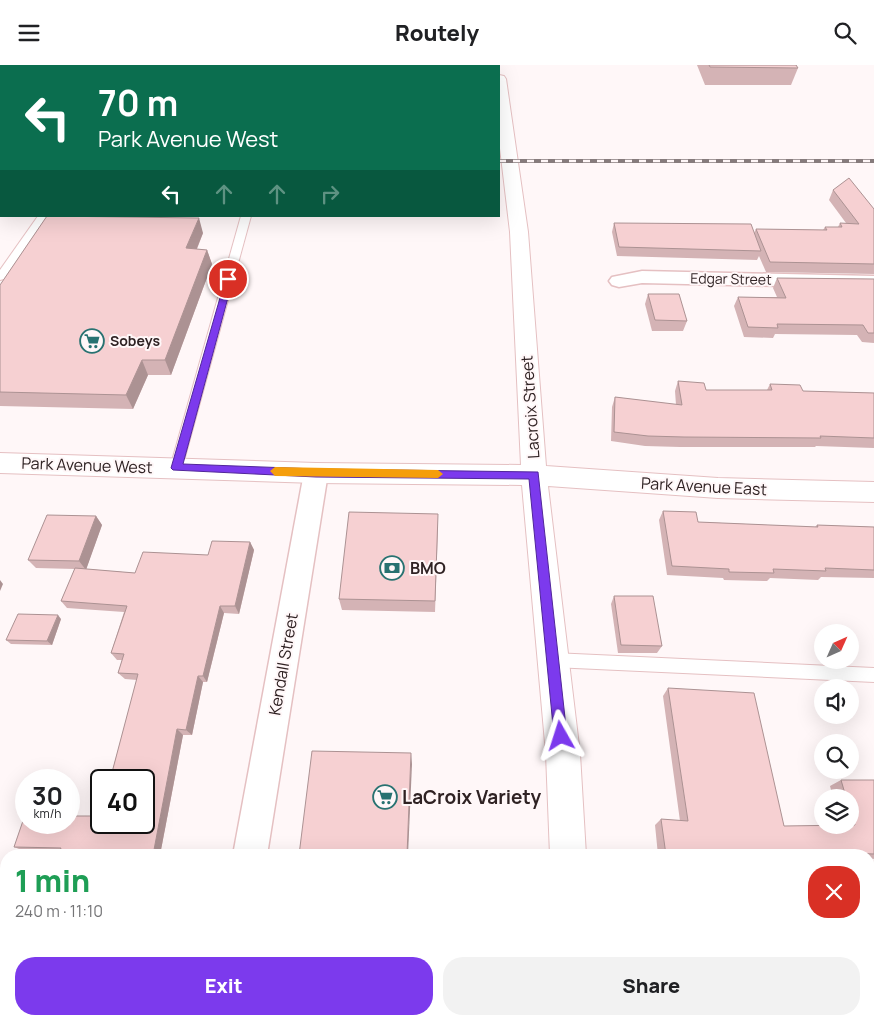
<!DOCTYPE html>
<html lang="en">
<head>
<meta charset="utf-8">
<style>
  body { margin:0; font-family:Manrope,sans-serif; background:#f2f2f2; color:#202124; height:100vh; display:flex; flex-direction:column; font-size:19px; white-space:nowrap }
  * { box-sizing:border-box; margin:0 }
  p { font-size:16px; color:#757577 }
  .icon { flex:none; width:28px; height:28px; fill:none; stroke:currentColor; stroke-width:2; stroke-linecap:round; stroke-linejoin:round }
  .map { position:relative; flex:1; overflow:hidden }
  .sheet { position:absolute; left:0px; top:784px; width:875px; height:176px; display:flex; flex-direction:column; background:#fff; border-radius:20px 20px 0 0; box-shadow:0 5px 20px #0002 }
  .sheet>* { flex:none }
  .banner { position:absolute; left:0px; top:0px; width:500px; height:152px; box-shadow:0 5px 20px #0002; background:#0b6e4f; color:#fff; overflow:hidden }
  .needle { width:32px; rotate:45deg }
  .fabs { position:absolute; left:814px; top:559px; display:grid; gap:10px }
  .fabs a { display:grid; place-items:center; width:45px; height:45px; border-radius:50%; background:#fff; box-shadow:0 5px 20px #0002; font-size:25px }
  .speed { position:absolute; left:15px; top:704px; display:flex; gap:10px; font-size:25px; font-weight:700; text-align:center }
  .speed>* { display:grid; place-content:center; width:65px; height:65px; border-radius:50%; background:#fff; box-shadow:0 5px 20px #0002; line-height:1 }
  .speed small { font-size:12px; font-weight:400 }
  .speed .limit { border:2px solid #111; border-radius:8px; background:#fff; color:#111 }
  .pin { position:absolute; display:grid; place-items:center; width:42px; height:42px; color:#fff; margin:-21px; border:2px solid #fff; border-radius:50%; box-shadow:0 1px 5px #0007 }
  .me { position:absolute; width:55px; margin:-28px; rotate:354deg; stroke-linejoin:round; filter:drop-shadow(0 0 4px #0008) }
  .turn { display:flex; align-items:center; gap:18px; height:105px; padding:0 15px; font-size:22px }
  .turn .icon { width:65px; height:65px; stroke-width:2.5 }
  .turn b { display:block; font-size:35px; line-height:42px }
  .lanes { display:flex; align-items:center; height:48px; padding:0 15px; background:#0003; justify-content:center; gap:25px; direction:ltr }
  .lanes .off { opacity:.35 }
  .round { display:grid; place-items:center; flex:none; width:52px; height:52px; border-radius:20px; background:#f2f2f2 }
  .summary { display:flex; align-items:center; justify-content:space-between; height:85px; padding:0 15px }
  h1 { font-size:30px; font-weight:800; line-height:38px; color:#1e9e55 }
  .action { display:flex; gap:10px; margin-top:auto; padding:10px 15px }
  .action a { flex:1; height:58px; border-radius:20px; background:#7c3aed; color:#fff; font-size:20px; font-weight:800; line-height:58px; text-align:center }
  .action a+a { background:#f2f2f2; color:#202124 }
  header { display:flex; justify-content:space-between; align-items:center; height:65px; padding:0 15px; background:#fff; font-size:22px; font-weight:800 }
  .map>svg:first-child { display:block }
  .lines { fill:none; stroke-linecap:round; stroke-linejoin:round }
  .lane-casing { stroke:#e5c0c2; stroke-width:2 }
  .street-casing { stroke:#e5c0c2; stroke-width:3 }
  .secondary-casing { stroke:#e5c0c2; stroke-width:2 }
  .lane { fill:#fff; fill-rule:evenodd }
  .street { fill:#fff; fill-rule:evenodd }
  .secondary { fill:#fff; fill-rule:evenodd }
  .rail-casing { stroke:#867b7c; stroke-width:4 }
  .rail { stroke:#fff7f8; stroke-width:2.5; stroke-dasharray:7; stroke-linecap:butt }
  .wall { fill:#d4b3b5 }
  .shaded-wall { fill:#ac9293 }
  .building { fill:#f6d0d2; stroke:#ac9293 }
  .route { fill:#7c3aed; stroke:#51269a }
  .slow { fill:#f59e0b }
  .labels { text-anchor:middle; stroke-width:4; stroke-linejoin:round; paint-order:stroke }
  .far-street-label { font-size:14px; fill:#2f2223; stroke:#fff7f8 }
  .far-poi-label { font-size:14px; font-weight:bold; fill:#2f2223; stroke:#fff7f8; text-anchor:start }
  .street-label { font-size:16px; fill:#2f2223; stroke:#fff7f8 }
  .poi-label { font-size:16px; font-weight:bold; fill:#2f2223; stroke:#fff7f8; text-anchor:start }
  .near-poi-label { font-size:19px; font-weight:bold; fill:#2f2223; stroke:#fff7f8; text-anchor:start }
</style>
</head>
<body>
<header><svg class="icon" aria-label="menu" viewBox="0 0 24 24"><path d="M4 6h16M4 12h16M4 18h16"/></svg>Routely<svg class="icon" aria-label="search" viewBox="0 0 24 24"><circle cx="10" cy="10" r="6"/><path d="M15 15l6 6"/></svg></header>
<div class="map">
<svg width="874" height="959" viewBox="0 0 874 959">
  <rect width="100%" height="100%" fill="#fff7f8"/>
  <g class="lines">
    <g class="lane-casing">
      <g id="lane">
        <path d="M38 151H47L4 214 0 215V205Z"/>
        <path d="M241 151H251L182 403 180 406H172L170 403Z"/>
        <path d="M553 588 874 603V617L553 602 548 600 545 595 548 590Z"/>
      </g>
    </g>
    <g class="street-casing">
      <g id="street">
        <path d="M642 206 874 211V223L642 218 619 222 612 220 609 216 612 212Z"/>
        <path d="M316 399 325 401 328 408 267 790H233L304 408 307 401Z"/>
        <rect x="869" y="903" width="5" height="38"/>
        <path d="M202 954H240L239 959H201Z"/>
      </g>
    </g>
    <g class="secondary-casing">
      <g id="secondary">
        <path d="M499 10 504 11 506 14 528 167 546 401 718 413 874 417V437L718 433 548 421 580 689 586 790H550L546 689 522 420 316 418 0 408V388L316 398 521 400 510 167 499 75Z"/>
        <path d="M557 954H597L598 959H558Z"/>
      </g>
    </g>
    <use href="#lane" class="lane"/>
    <use href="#street" class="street"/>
    <use href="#secondary" class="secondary"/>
    <g class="rail-casing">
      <path id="rail" d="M499 96H874"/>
    </g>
    <use href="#rail" class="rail"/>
  </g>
  <g class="wall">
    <path d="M697 0H796L798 3 791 20H705Z"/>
    <path d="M833 125 874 144V209L766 207 759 191 757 195 617 191 612 167 614 158 754 168 756 164 823 165 825 162H838L840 158H846L829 135Z"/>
    <path d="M203 168 197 184 207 185 212 199 171 310H148L133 344 0 341V220Z"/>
    <path d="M777 213 874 214V278L862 277 857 270 775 269 773 273 744 272 734 241 738 232H777L773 223Z"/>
    <path d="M648 229 687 256 683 266H652L645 239Z"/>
    <path d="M678 316 706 325H767L770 319 803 326 874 328V383L816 381 815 382H680L645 381 611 376 612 342 615 332 676 340 675 326Z"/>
    <path d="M663 446 698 457 815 462 817 460 874 462V513L821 512 818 515 770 513 767 516 724 515 723 513 667 510 659 455Z"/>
    <path d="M96 451 102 460 86 504 135 508 208 490 250 477 254 485 239 549 224 548 207 617H203L192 670H183L160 790H58L59 787 24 786 14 782 100 751 137 615 125 614 118 608 122 595H117L111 588 124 547 67 543 61 536 75 504 36 503 28 495Z"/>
    <path d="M438 462 435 547 342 545 339 534Z"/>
    <path d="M614 531 662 581 657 588H618L611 539Z"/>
    <path d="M61 554 52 580 11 579 6 575Z"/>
    <path d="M668 623 784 761 850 760V732H833L830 721 841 715H874V794L869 793V790H658L655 760 661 754 680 756 663 631Z"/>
  </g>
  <g class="shaded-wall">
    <path d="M199 153 203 168 191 198 186 183Z"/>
    <path d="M207 185 212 199 171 310 165 295Z"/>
    <path d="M142 295 148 310 133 344 126 330Z"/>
    <path d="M96 451 102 460 86 505 79 496Z"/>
    <path d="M250 477 254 485 239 549 235 541Z"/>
    <path d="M0 515 3 519 0 526Z"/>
    <path d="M220 541 224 548 207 617 203 611Z"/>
    <path d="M58 550 61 554 52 580 47 576Z"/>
    <path d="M198 611 203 617 192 670 186 665Z"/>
    <path d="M177 664 183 670 160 790H153Z"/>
    <path d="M411 688 412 699 408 790H407Z"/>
    <path d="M113 954H126L124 959H112Z"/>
  </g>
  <g class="building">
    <rect x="157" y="0" width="207" height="1"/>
    <path d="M709 0H796L798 3 710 2Z"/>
    <path d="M849 113 874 144V199L770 197 756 164 827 165 825 162H842L840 158 859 159 833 125Z"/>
    <path d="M47 151 199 153 186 183 207 185 165 295H142L126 330 0 327V220Z"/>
    <path d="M614 158 751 159 761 186 619 182Z"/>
    <path d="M777 213 874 214V268H868L863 260 777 259 778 263 748 262 738 232 786 233Z"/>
    <path d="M648 229H679L687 256 655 255Z"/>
    <path d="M678 316 704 318 706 325H772L770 319 800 320 803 326 874 328V373L820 371 821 373 684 372 648 371 614 367 615 332 682 340Z"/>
    <path d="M663 446 696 447 698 457 818 462 817 460 874 462V505L825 503 826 506 773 504 774 508 729 507V504L672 501Z"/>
    <path d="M349 447 438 449 435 536 339 534Z"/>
    <path d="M47 450 96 451 79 496 28 495Z"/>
    <path d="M212 476 250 477 235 541H220L203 611H198L186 665 177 664 153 790H58L61 783 14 782 25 750H26V758H69V751H100L101 748V758H144V715H110L138 609 118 608 124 589 111 588 127 541 61 536 75 503 135 508 143 487 208 490Z"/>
    <path d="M614 531H653L662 581 621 580Z"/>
    <path d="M18 549 58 550 47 576 6 575Z"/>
    <path d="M668 623 754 628 784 761 855 760 850 744V732H846L841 715H874V789L820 787 821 790H666L661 754 688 756Z"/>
    <path d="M312 686 411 688 407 790H299Z"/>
    <path d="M0 885 6 886V954H113L112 959H0Z"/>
  </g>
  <path class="route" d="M226 212 233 214 183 399 316 404 538 407 567 671 565 675 561 677 556 675 554 671 529 414 316 412 173 405 171 403Z"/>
  <path class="slow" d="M275 402 438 405 443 409 438 413 275 411 270 406Z"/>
  <defs>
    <g id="supermarket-ring" transform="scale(1.25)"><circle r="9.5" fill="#fff7f8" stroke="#287271" stroke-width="1.5"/><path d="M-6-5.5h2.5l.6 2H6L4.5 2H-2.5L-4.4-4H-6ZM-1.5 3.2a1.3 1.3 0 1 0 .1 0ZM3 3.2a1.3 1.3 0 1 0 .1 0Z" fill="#287271"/></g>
    <g id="bank-ring" transform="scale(1.25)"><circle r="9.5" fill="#fff7f8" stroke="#287271" stroke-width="1.5"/><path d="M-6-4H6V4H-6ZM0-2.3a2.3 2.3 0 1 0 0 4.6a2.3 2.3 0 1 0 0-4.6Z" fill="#287271"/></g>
  </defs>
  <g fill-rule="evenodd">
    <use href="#supermarket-ring" x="92" y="276"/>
    <use href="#bank-ring" x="392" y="503"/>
    <use href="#supermarket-ring" x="385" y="732"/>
  </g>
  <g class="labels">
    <g class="far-street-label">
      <text transform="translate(731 214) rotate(1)" y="5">Edgar Street</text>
    </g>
    <g class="far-poi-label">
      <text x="110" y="281">Sobeys</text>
    </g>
    <g class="street-label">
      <text transform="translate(530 342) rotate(-94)" y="6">Lacroix Street</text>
      <text transform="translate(87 400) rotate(2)" y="6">Park Avenue West</text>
      <text transform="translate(704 421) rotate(3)" y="6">Park Avenue East</text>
      <text transform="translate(283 599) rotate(-80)" y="6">Kendall Street</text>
    </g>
    <g class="poi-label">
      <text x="410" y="509">BMO</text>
    </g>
    <g class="near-poi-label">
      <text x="402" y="739">LaCroix Variety</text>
    </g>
  </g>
</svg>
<div class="fabs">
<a><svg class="needle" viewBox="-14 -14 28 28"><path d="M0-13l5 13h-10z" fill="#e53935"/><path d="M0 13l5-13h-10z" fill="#757577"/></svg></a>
<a><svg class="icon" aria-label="sound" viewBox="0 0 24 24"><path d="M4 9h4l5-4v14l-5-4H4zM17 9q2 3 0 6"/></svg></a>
<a><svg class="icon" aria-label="search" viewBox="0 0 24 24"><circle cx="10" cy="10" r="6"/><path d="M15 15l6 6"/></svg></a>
<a><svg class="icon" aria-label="layers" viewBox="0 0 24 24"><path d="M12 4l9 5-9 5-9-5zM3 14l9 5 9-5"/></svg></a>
</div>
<div class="speed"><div>30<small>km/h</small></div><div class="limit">40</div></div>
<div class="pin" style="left:228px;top:214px;background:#d93025"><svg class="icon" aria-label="arrive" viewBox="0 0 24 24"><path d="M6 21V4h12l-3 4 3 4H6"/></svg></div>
<svg class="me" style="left:561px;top:671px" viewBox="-20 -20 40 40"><path d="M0-17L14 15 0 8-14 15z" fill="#7c3aed" stroke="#fff" stroke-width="4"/></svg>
<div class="banner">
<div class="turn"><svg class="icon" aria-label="left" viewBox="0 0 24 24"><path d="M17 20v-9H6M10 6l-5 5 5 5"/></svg><div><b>70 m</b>Park Avenue West</div></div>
<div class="lanes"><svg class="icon" aria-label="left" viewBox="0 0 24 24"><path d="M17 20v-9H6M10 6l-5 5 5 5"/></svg><svg class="icon off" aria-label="ahead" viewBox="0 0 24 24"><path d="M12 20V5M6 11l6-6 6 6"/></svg><svg class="icon off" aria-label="ahead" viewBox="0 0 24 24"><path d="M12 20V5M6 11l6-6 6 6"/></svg><svg class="icon off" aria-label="right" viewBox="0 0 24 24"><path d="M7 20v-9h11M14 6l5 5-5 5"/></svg></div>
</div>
<section class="sheet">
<div class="summary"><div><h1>1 min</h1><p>240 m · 11:10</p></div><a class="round" style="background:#d93025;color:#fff"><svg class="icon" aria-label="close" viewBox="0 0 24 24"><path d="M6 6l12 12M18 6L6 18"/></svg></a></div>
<div class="action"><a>Exit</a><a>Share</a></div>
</section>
</div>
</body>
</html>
